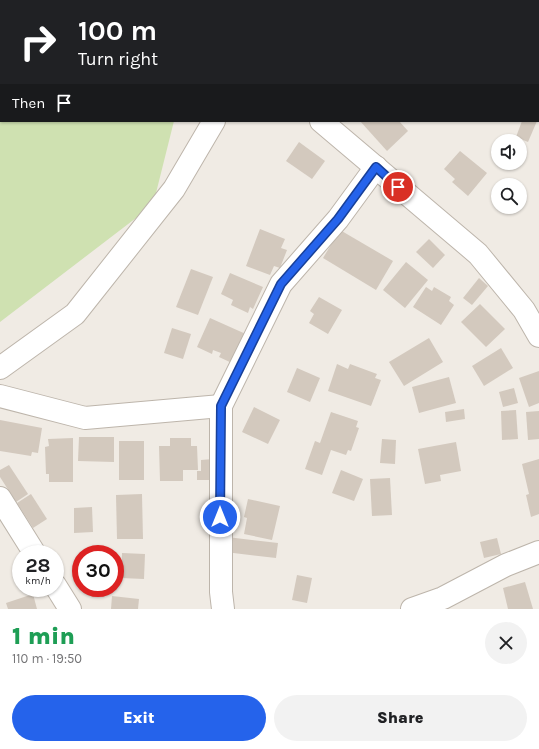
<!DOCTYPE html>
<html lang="en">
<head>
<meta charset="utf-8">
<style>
  body { margin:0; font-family:Karla,sans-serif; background:#f2f2f2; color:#202124; height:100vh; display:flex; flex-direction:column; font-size:15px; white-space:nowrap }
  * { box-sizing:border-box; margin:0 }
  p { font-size:13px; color:#757577 }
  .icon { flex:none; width:22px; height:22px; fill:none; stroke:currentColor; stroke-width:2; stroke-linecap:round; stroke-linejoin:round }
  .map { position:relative; height:609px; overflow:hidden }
  .panel { display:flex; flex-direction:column; background:#fff; flex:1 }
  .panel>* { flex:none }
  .top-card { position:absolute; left:0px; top:0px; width:539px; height:122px; box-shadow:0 1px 3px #0004; background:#202124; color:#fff; overflow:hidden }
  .buttons { position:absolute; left:491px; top:134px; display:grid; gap:8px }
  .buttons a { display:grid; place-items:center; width:36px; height:36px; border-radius:50%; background:#fff; box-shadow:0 1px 3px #0004; font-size:20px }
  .speed { position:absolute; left:12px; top:545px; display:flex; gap:8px; font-size:20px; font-weight:700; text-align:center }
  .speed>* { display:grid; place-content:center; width:52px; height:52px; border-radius:50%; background:#fff; box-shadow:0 1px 3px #0004; line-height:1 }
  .speed small { font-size:10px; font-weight:400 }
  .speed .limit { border:6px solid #d22; background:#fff; color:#111 }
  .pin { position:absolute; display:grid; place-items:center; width:34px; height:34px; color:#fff; margin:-17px; border:2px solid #fff; border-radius:50%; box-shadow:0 1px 4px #0007 }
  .me { position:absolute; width:44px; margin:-22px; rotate:0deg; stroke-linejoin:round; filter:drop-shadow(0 0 3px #0008) }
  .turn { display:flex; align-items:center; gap:14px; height:84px; padding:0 12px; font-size:18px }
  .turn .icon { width:52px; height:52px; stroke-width:2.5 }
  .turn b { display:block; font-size:28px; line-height:34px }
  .then { display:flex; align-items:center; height:38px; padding:0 12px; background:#0003; gap:8px; font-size:15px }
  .round { display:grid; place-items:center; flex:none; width:42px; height:42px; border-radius:21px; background:#f2f2f2 }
  .overview { display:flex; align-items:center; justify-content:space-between; height:68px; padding:0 12px }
  h1 { font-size:24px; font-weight:800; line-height:30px; color:#1e9e55 }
  .cta { display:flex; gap:8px; margin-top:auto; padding:8px 12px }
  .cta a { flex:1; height:46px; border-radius:24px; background:#2563eb; color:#fff; font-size:16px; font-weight:800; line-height:46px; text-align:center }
  .cta a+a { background:#f2f2f2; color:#202124 }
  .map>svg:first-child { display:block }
  .green { fill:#cfe1b1 }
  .building { fill:#d3c9be }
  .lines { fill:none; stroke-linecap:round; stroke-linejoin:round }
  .street-casing { stroke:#bdb5ab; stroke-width:24 }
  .street { stroke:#fff; stroke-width:22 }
  .route-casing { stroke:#184099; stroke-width:10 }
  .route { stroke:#2563eb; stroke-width:7 }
</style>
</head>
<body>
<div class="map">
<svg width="539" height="609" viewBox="0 0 539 609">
  <rect width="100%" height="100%" fill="#f0ebe4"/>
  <path class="green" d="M0 0H206L1 1V121H174L153 205 0 322Z"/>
  <g class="building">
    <path d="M360 121H399L408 131 387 151Z"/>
    <path d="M522 121H537L528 142 516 137Z"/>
    <path d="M299 142 325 161 312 179 286 161Z"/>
    <path d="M460 151 487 173 468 196 452 182 455 179 444 169Z"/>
    <path d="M260 229 285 239 281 248 287 250 280 268 274 266 270 275 246 266Z"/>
    <path d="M340 230 393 261 376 290 323 258Z"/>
    <path d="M429 239 445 255 433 268 416 252Z"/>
    <path d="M406 262 428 280 405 308 383 290Z"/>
    <path d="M191 269 213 277 198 315 176 307Z"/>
    <path d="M230 273 263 287 253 309 250 307 248 313 231 305 233 300 221 294Z"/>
    <path d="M479 278 488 286 472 305 463 298Z"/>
    <path d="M426 287 432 291 434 287 451 297 449 301 454 305 441 325 413 307Z"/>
    <path d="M319 297 342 310 328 334 309 323 314 314 310 311Z"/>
    <path d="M480 304 505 329 486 347 461 322Z"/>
    <path d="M210 318 248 335 234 364 219 357 221 353 213 350 212 354 197 347Z"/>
    <path d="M172 328 191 334 183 359 164 353Z"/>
    <path d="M429 338 443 362 404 386 389 362Z"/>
    <path d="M501 348 513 368 484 386 472 366Z"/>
    <path d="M337 364 348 369 350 364 377 374 375 378 381 380 371 406 328 391Z"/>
    <path d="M297 368 320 378 310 402 287 392Z"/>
    <path d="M539 371V403L529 407 519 378Z"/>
    <path d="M449 377 456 403 419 413 412 387Z"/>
    <path d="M514 388 518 403 503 407 499 392Z"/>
    <path d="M254 407 280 420 268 444 242 432Z"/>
    <path d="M464 409 465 419 446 422 445 412Z"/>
    <path d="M516 410 518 439 502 440 501 411Z"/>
    <path d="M539 411V439L528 440 526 412Z"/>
    <path d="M331 412 358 421 356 427 359 428 351 451 348 450 346 455 331 450 322 475 305 469 315 441 320 443Z"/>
    <path d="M0 420 42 428 38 453 32 452 31 456 0 451Z"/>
    <path d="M79 437H114V462L78 461Z"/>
    <path d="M73 438V482H49V474H46L45 447 49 446 48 439Z"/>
    <path d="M170 438H191V446H197L198 470H183V481H160L159 446H170Z"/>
    <path d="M382 439 396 440 395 464 380 463Z"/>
    <rect x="119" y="441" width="25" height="39"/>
    <path d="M456 442 461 471 440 475 441 481 425 484 418 449Z"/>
    <path d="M213 459 214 480H197V471H201V460Z"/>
    <path d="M539 459V514L531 517 526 495 529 494 522 464Z"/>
    <path d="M9 465 28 494 16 502 0 477V470Z"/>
    <path d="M341 470 363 479 354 501 332 493Z"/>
    <path d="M390 478 392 515 372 516 370 479Z"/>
    <path d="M31 494 47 519 33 528 17 503Z"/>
    <path d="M142 494 143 539H117L116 495Z"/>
    <path d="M248 499 280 506 272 540 244 534 247 518 244 517Z"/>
    <path d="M92 507 93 532 74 533V508Z"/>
    <path d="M227 537 278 543 276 558 225 552Z"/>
    <path d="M497 538 501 554 484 558 480 542Z"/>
    <path d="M122 553 145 554 144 579 121 578Z"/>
    <path d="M297 575 312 578 307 603 292 600Z"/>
    <path d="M525 582 533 609H508L503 588Z"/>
    <path d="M33 594 37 609H8L6 603Z"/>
    <path d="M112 596 139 599 138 609H111Z"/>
  </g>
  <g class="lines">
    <g class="street-casing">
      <g id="street">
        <path d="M233 0 234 1"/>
        <path d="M478 1 479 0"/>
        <path d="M321 121 478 254 524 310 539 336"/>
        <path d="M0 368 75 314 174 189 214 121"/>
        <path d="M0 396 85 418 221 406"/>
        <path d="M0 498 35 554"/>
        <path d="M55 585 70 609"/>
        <path d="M223 609 221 592V406L281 284 338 219 376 167"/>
        <path d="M412 609 443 598 506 565 539 552"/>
      </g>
    </g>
    <use href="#street" class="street"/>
  </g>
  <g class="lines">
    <g class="route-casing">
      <path id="route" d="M220 517 221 406 281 284 338 219 376 167 398 187"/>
    </g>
    <use href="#route" class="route"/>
  </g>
</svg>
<div class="buttons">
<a><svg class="icon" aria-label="sound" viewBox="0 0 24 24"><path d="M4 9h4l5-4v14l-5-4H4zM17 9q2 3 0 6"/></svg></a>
<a><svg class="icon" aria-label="search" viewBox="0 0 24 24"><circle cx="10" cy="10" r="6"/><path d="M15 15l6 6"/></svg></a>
</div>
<div class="speed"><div>28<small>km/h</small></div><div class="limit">30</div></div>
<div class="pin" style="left:398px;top:187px;background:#d93025"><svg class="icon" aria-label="arrive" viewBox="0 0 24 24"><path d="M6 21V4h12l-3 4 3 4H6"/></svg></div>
<svg class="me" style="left:220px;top:517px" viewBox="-20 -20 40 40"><circle r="17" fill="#2563eb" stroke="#fff" stroke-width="3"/><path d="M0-11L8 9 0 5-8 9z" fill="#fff"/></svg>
<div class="top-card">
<div class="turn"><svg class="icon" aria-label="right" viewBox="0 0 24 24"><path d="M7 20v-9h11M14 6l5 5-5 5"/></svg><div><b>100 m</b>Turn right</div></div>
<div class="then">Then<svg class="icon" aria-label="arrive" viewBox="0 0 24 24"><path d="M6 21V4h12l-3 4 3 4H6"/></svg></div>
</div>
</div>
<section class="panel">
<div class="overview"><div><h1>1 min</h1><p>110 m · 19:50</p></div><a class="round"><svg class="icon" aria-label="close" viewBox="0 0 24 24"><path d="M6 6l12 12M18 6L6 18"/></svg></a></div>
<div class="cta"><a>Exit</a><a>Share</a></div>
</section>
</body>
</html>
